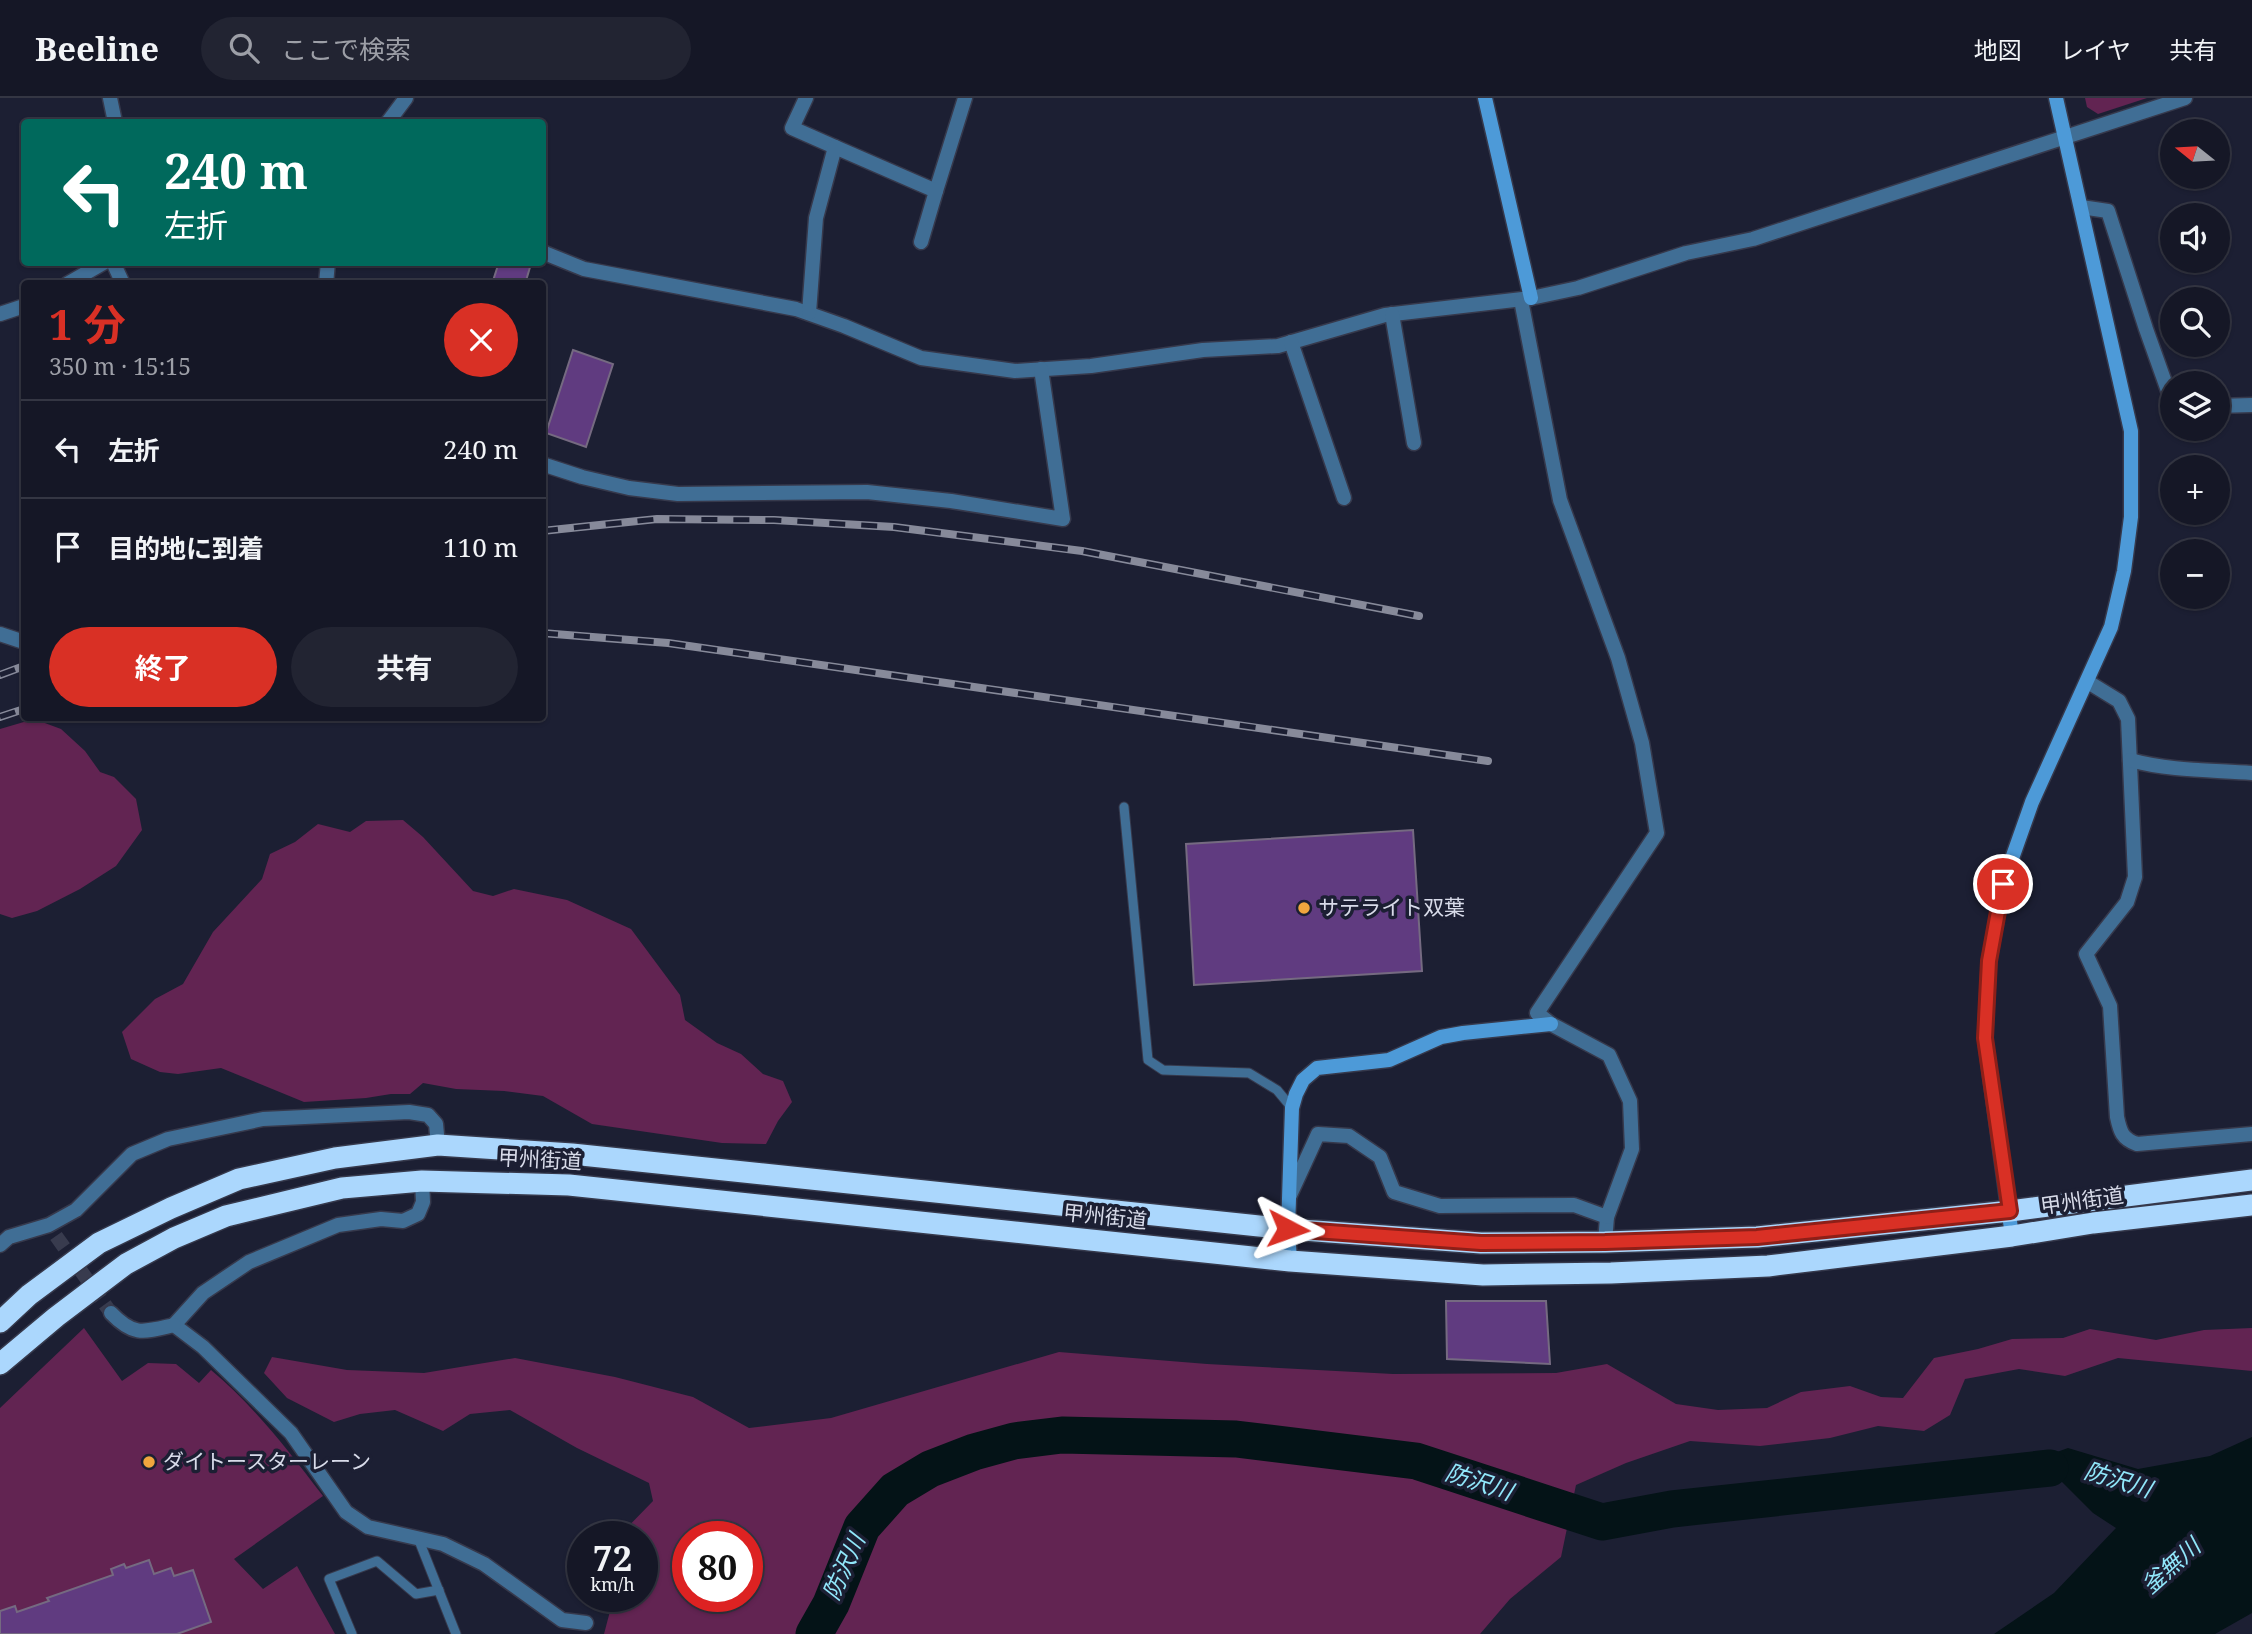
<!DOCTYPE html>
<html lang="ja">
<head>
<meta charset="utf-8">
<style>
  body { margin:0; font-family:"Noto Serif","Noto Sans JP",serif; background:#222432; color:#f1f3f6; height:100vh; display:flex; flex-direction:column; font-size:26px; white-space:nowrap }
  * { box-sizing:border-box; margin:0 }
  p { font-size:23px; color:#9d9fa7 }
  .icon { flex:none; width:38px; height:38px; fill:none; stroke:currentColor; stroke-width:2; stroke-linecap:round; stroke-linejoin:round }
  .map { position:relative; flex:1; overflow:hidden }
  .details { position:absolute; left:21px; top:182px; width:525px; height:441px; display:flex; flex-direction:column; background:#151726; border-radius:7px; box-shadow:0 2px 5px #0004,0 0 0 2px #343643 }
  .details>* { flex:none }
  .hud { position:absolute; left:21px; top:21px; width:525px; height:147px; border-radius:7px; box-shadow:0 2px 5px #0004,0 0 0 2px #343643; background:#00695c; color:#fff; overflow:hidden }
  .needle { width:46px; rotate:288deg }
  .fabs { position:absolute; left:2160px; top:21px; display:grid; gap:14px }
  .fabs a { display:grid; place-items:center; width:70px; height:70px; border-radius:50%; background:#151726; box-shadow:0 2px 5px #0004,0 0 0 2px #343643; font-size:35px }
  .speed { position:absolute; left:567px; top:1423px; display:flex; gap:14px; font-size:35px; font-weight:700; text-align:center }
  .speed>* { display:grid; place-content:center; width:91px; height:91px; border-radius:50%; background:#151726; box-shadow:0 2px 5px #0004,0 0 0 2px #343643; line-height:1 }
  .speed small { font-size:18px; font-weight:400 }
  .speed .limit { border:10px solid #d22; background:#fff; color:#111 }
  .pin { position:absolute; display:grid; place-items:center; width:60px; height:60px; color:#fff; margin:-30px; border:4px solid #fff; border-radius:50%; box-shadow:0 2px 7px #0007 }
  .me { position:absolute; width:77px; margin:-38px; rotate:94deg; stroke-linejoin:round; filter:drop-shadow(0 0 5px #0008) }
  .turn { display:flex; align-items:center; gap:24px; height:147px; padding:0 28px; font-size:32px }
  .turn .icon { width:91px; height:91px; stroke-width:2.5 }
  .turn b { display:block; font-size:49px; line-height:60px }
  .round { display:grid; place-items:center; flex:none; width:74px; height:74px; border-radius:37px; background:#222432 }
  .headline { display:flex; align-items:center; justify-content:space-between; height:119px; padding:0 28px }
  h1 { font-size:42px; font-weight:700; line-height:52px; color:#d93025 }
  .action { display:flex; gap:14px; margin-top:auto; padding:14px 28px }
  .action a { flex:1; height:80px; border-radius:42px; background:#d93025; color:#fff; font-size:28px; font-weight:700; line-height:80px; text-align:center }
  .action a+a { background:#222432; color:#f1f3f6 }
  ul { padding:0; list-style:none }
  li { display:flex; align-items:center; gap:21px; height:98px; padding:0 28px; border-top:2px solid #343643 }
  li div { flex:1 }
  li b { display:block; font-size:26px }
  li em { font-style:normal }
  header { display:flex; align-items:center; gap:42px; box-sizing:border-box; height:98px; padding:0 35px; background:#151726; border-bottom:2px solid #343643 }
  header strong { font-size:33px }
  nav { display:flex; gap:38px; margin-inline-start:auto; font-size:24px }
  .search { width:490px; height:63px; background:#222432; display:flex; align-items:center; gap:18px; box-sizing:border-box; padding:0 24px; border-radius:38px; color:#9d9fa7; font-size:26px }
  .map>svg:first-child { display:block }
  .green { fill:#622452; fill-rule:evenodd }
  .water { fill:#041317 }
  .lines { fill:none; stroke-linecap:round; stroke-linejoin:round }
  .river { stroke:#041317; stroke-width:37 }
  .building { fill:#603b80; stroke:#756a81; stroke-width:2 }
  .street-tunnel { stroke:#383b4e; stroke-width:14; stroke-dasharray:14 7; stroke-linecap:butt }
  .lane-casing { stroke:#36394c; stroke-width:11 }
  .street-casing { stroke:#36394c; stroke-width:17 }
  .secondary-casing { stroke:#36394c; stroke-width:17 }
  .highway-casing { stroke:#36394c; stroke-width:24 }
  .lane { stroke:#406e95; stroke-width:9 }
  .street { stroke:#406e95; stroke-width:14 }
  .secondary { stroke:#4d9ad8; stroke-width:14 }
  .highway { stroke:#abd7fd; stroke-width:21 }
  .rail-casing { stroke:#878a9a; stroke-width:8 }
  .rail { stroke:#1c1f33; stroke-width:5; stroke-dasharray:16; stroke-linecap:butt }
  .route-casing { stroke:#8d1f18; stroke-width:18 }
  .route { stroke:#d93025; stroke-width:12 }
  .poi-dot { fill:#f0a63e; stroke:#1c1f33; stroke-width:2.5 }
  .labels { text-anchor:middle; stroke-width:7; stroke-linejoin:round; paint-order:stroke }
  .poi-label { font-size:21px; fill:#d8dbe9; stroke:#1c1f33; text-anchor:start }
  .street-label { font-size:21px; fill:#d8dbe9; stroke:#1c1f33 }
  .water-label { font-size:23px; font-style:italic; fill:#91e7fb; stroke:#1c1f33 }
</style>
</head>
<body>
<header>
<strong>Beeline</strong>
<div class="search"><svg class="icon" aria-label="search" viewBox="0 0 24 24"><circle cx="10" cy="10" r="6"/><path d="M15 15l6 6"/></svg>ここで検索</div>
<nav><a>地図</a><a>レイヤ</a><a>共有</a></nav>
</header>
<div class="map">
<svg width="2252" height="1536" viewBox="0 0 2252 1536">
  <rect width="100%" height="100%" fill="#1c1f33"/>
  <g class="green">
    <path d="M2085 0H2147L2098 16 2087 9Z"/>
    <path d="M34 621 61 631 85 653 100 674 114 679 136 701 142 732 116 768 80 791 37 813 12 820 0 816V631Z"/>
    <path d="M403 722 423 739 473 793 493 798 514 791 567 802 631 831 680 897 685 922 717 945 741 956 763 976 783 983 792 1004 778 1023 766 1046 722 1045 592 1026 543 998 504 993 456 991 423 985 410 996H391L366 1000 304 1004 221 970 178 976 160 974 131 961 122 934 155 901 183 886 213 834 262 781 270 756 295 744 318 726 350 734 366 723Z"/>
    <path d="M84 1230 122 1283 148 1265 176 1266 199 1285 211 1272C256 1310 287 1351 323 1398L234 1461 263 1491 297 1468 335 1536H0V1310Z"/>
    <path d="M2252 1230V1273L2118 1260 2065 1278 2019 1271 1965 1281 1950 1317 1924 1333 1878 1328 1830 1340 1760 1348 1690 1343 1626 1365 1576 1387 1561 1459 1510 1501 1480 1536H604L614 1498H642V1438H619L653 1403 649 1385 577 1350 510 1312 470 1316 443 1333 395 1312 360 1316 334 1324 287 1300 264 1275 272 1259 347 1272 424 1275 515 1260 615 1279 693 1299 749 1330 831 1320 1059 1254 1207 1266 1393 1276 1556 1275 1607 1266 1676 1306 1718 1312 1767 1310 1801 1294 1850 1288 1881 1299 1903 1300 1934 1260 1978 1251 2012 1241 2063 1240 2090 1231 2156 1242 2204 1232ZM747 1438V1498H688V1438Z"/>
  </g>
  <path class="water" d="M2252 1339V1515L2215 1536H1994L2054 1495 2116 1430 2093 1415 2060 1382 1996 1376 2068 1350 2138 1371 2210 1358Z"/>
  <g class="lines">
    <path class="river" d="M814 1536 831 1506 862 1429 895 1392 930 1371 974 1354 1014 1343 1062 1337 1236 1341 1416 1363 1602 1424 1672 1411 2050 1370"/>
  </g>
  <g class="building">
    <path d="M499 164 531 166 525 186H492Z"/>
    <path d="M573 252 613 266 586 349 546 335Z"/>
    <path d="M1413 732 1422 873 1194 887 1186 746Z"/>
    <path d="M1446 1203H1546L1550 1266 1447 1261Z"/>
    <path d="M149 1462 154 1476 171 1470 174 1478 193 1472 211 1524 177 1536H0V1513L15 1508 17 1514 49 1503 47 1500 113 1477 111 1471 124 1466 126 1470Z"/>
  </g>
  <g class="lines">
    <path class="street-tunnel" d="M56 1138 111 1215"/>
    <g class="lane-casing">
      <g id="lane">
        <path d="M1124 709 1148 962 1163 972 1249 975 1277 992 1292 1010"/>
        <path d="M418 1440 456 1536"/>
        <path d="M352 1536 329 1481 377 1463 416 1496 439 1492"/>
      </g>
    </g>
    <g class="street-casing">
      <g id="street">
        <path d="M110 0 115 24"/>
        <path d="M806 0 792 30 835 49"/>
        <path d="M388 24 406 0"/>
        <path d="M936 93 965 0"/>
        <path d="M2081 109 2108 113 2146 231 2172 304"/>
        <path d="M542 154 584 171 796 211 844 228 921 260 1015 273 1091 268 1203 252 1278 248 1385 217 1531 200 1578 190 1686 155 1753 141 2185 0"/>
        <path d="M113 164 123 186"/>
        <path d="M67 186 105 164"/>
        <path d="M326 186 328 164"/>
        <path d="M1521 202 1560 402 1618 560 1642 645 1657 735 1537 915 1551 926 1609 957 1630 1003 1632 1051 1607 1119 1605 1144"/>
        <path d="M809 215 816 120 835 49 936 93 921 144"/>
        <path d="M0 216 24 208"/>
        <path d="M1392 216 1414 345"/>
        <path d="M1291 244 1344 400"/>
        <path d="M2217 308 2252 307"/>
        <path d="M542 366 582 379 629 390 678 396 867 394 951 403 1063 421 1041 271"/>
        <path d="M0 536 21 543"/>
        <path d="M2088 584 2119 603 2128 621 2135 779 2127 804 2086 856 2110 908 2117 1019C2120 1033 2122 1041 2137 1046L2252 1036"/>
        <path d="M2130 662C2170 673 2211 672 2252 675"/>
        <path d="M422 1083 423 1104 418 1116 403 1123 381 1121 338 1127 249 1164 203 1195 174 1227 203 1249 291 1335 346 1414 368 1429 443 1446 484 1466 562 1522 586 1525"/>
        <path d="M1290 1097 1318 1036 1349 1038 1380 1059 1394 1094 1440 1108 1574 1107 1607 1119"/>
        <path d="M0 1147 9 1139 49 1127 76 1112 132 1056 168 1041 263 1021 409 1014 428 1017 436 1026 438 1047"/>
        <path d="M111 1215C134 1239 144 1234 174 1227"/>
      </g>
    </g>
    <g class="secondary-casing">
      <g id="secondary">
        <path d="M1485 0 1531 200"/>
        <path d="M2012 1138 1985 940 1989 863 2003 786 2032 704 2111 529 2124 473 2131 419V333L2056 0"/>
        <path d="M1290 1163 1288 1131 1292 1010 1296 996 1303 982 1317 970 1389 962 1441 939 1463 935 1551 926"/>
      </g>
    </g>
    <g class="highway-casing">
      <g id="highway">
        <path d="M0 1224 29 1197 99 1145 171 1110 239 1081 335 1060 438 1047 572 1056 1288 1131 1481 1145 1605 1144 1757 1139 2010 1113 2252 1082"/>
        <path d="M0 1266 56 1219 126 1166 174 1140 226 1118 342 1090 422 1083 569 1087 1290 1163 1483 1177 1611 1175 1768 1168 2012 1138 2093 1125 2252 1107"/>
      </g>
    </g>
    <use href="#lane" class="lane"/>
    <use href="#street" class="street"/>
    <use href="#secondary" class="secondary"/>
    <use href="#highway" class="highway"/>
    <g class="rail-casing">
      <g id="rail">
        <path d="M542 433 657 421 774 422 894 429 1082 453 1419 518"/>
        <path d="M542 535 668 545 1488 663"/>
        <path d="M0 577 24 568"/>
        <path d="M0 619 24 611"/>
      </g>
    </g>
    <use href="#rail" class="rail"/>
  </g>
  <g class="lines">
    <g class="route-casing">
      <path id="route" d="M1288 1131 1481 1145 1605 1144 1757 1139 2010 1113 1985 940 1989 863 2003 786"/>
    </g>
    <use href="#route" class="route"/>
  </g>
  <g class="poi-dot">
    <circle cx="1304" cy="810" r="7"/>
    <circle cx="149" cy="1364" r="7"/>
  </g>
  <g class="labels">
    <g class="poi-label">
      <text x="1318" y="817">サテライト双葉</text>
      <text x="163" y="1371">ダイトースターレーン</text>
    </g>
    <g class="street-label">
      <text transform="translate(540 1062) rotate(3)" y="7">甲州街道</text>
      <text transform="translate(2082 1103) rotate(-8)" y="7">甲州街道</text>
      <text transform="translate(1105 1119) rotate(6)" y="7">甲州街道</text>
    </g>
    <g class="water-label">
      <text transform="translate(2118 1382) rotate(17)" y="8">防沢川</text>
      <text transform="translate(1479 1384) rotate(18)" y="8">防沢川</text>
      <text transform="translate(2171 1468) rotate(-42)" y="8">釜無川</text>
      <text transform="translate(844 1469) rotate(-66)" y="8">防沢川</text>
    </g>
  </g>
</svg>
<div class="fabs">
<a><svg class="needle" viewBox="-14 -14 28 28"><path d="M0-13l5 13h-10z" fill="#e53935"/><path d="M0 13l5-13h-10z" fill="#9d9fa7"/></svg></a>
<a><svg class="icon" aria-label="sound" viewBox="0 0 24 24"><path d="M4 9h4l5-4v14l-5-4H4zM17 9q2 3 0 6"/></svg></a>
<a><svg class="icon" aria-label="search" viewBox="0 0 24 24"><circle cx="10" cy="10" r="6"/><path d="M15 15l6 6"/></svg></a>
<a><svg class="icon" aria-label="layers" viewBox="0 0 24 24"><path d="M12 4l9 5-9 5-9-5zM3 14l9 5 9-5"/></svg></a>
<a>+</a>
<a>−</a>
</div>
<div class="speed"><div>72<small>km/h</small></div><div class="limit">80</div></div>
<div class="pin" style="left:2003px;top:786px;background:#d93025"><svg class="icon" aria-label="arrive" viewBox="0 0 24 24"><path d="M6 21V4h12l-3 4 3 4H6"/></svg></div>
<svg class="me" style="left:1288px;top:1131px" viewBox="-20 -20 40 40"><path d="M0-17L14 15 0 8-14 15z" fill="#d93025" stroke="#fff" stroke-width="4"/></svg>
<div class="hud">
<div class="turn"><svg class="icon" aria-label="left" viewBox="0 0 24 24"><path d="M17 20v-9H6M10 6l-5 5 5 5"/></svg><div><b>240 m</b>左折</div></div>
</div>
<section class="details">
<div class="headline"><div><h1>1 分</h1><p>350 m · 15:15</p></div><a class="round" style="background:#d93025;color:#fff"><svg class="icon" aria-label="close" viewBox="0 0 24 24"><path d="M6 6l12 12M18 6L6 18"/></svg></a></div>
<ul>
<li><svg class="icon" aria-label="left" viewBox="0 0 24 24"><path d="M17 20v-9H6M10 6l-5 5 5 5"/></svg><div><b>左折</b></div><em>240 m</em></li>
<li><svg class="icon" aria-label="arrive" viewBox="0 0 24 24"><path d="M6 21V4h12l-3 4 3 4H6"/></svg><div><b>目的地に到着</b></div><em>110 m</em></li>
</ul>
<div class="action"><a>終了</a><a>共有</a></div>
</section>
</div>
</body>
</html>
